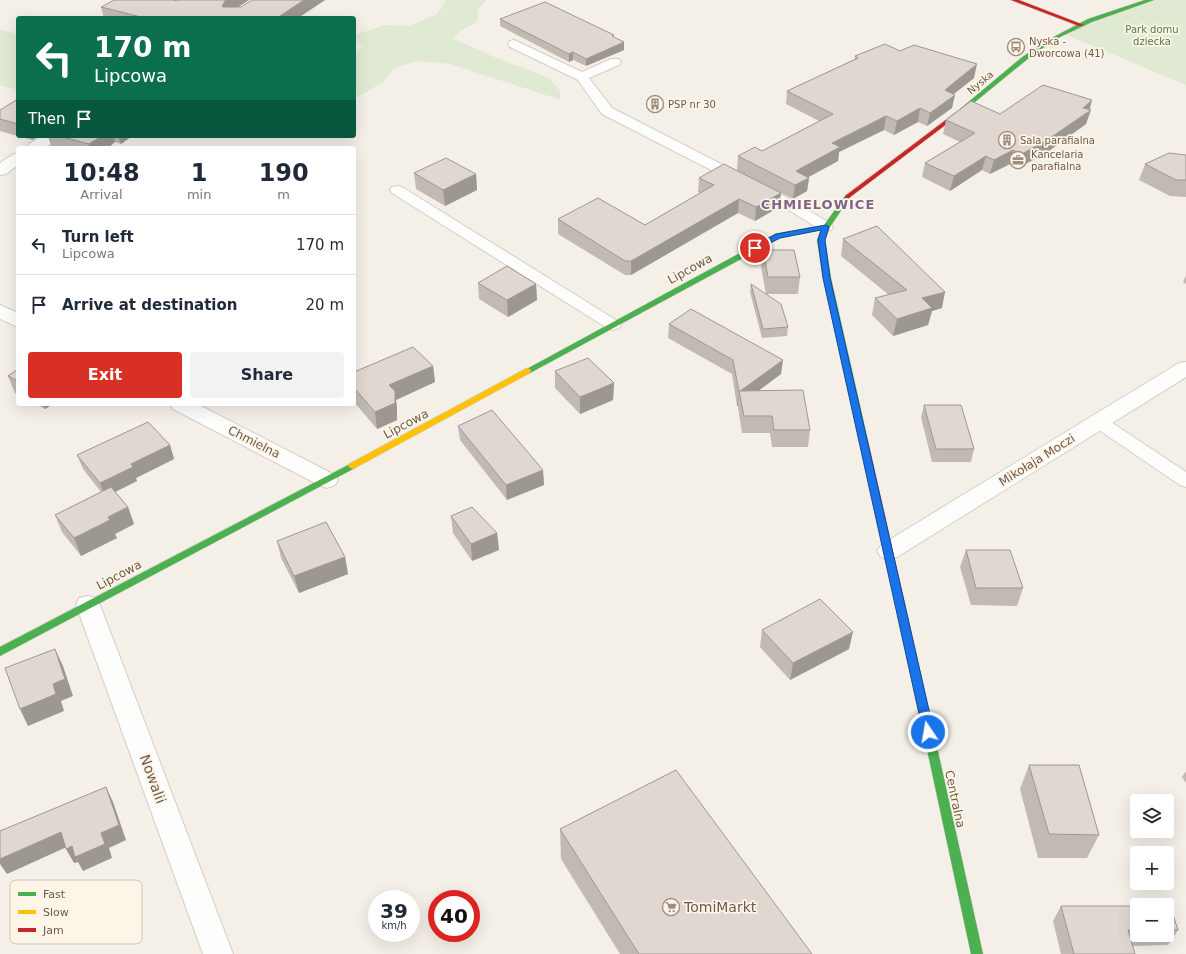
<!DOCTYPE html>
<html lang="en">
<head>
<meta charset="utf-8">
<style>
  body { margin:0; font-family:"DejaVu Sans",sans-serif; background:#f2f2f3; color:#1f2937; height:100vh; display:flex; flex-direction:column; font-size:15px; white-space:nowrap }
  * { box-sizing:border-box; margin:0 }
  p { font-size:13px; color:#747a83 }
  .icon { flex:none; width:22px; height:22px; fill:none; stroke:currentColor; stroke-width:2; stroke-linecap:round; stroke-linejoin:round }
  .map { position:relative; flex:1; overflow:hidden }
  .panel { position:absolute; left:16px; top:146px; width:340px; height:260px; display:flex; flex-direction:column; background:#fff; border-radius:4px; box-shadow:0 4px 16px #0002 }
  .panel>* { flex:none }
  .banner { position:absolute; left:16px; top:16px; width:340px; height:122px; border-radius:4px; box-shadow:0 4px 16px #0002; background:#0b6e4f; color:#fff; overflow:hidden }
  .buttons { position:absolute; left:1130px; top:794px; display:grid; gap:8px }
  .buttons a { display:grid; place-items:center; width:44px; height:44px; border-radius:4px; background:#fff; box-shadow:0 4px 16px #0002; font-size:20px }
  .speed { position:absolute; left:368px; top:890px; display:flex; gap:8px; font-size:20px; font-weight:700; text-align:center }
  .speed>* { display:grid; place-content:center; width:52px; height:52px; border-radius:50%; background:#fff; box-shadow:0 4px 16px #0002; line-height:1 }
  .speed small { font-size:10px; font-weight:400 }
  .speed .limit { border:6px solid #d22; background:#fff; color:#111 }
  .pin { position:absolute; display:grid; place-items:center; width:34px; height:34px; color:#fff; margin:-17px; border:2px solid #fff; border-radius:50%; box-shadow:0 1px 4px #0007 }
  .me { position:absolute; width:44px; margin:-22px; rotate:348deg; stroke-linejoin:round; filter:drop-shadow(0 0 3px #0008) }
  .turn { display:flex; align-items:center; gap:14px; height:84px; padding:0 12px; font-size:18px }
  .turn .icon { width:52px; height:52px; stroke-width:2.5 }
  .turn b { display:block; font-size:28px; line-height:34px }
  .then { display:flex; align-items:center; height:38px; padding:0 12px; background:#0003; gap:8px; font-size:15px }
  .eta { display:flex; justify-content:space-evenly; align-items:center; height:68px; text-align:center }
  .eta b { font-size:24px; font-weight:700; line-height:28px }
  .action { display:flex; gap:8px; margin-top:auto; padding:8px 12px }
  .action a { flex:1; height:46px; border-radius:4px; background:#d93025; color:#fff; font-size:16px; font-weight:700; line-height:46px; text-align:center }
  .action a+a { background:#f2f2f3; color:#1f2937 }
  ul { padding:0; list-style:none }
  li { display:flex; align-items:center; gap:12px; height:60px; padding:0 12px; border-top:1px solid #e0e1e3 }
  li div { flex:1 }
  li b { display:block; font-size:15px }
  li em { font-style:normal }
  .map>svg:first-child { display:block }
  .green { fill:#e0ead3 }
  .lines { fill:none; stroke-linecap:round; stroke-linejoin:round }
  .lane-casing { stroke:#d3cdc6; stroke-width:2 }
  .street-casing { stroke:#d3cdc6; stroke-width:2 }
  .fast-casing { stroke:#d2ccc4; stroke-width:1 }
  .slow-casing { stroke:#d2ccc4; stroke-width:1 }
  .jam-casing { stroke:#d2ccc4; stroke-width:1 }
  .lane { fill:#fdfdfc; fill-rule:evenodd }
  .street { fill:#fdfdfc; fill-rule:evenodd }
  .fast { fill:#4caf50; fill-rule:evenodd }
  .slow { fill:#ffc107; fill-rule:evenodd }
  .jam { fill:#c62828; fill-rule:evenodd }
  .wall { fill:#c1bab3 }
  .shaded-wall { fill:#9d9792 }
  .building { fill:#e0d8d0; stroke:#9d9792 }
  .route { fill:#1a73e8; stroke:#114b97 }
  .labels { text-anchor:middle; stroke-width:3.5; stroke-linejoin:round; paint-order:stroke }
  .far-park-label { font-size:10px; fill:#547a47; stroke:#fdf5e7 }
  .far-poi-label { font-size:10px; fill:#6f594b; stroke:#fdf5e7; text-anchor:start }
  .far-street-label { font-size:10px; fill:#6f594b; stroke:#fdf5e7 }
  .street-label { font-size:12px; fill:#6f594b; stroke:#fdf5e7 }
  .far-district-label { font-size:13px; font-weight:bold; letter-spacing:1px; fill:#7f638c; stroke:#fdf5e7 }
  .near-street-label { font-size:14px; fill:#6f594b; stroke:#fdf5e7 }
  .near-poi-label { font-size:14px; fill:#6f594b; stroke:#fdf5e7; text-anchor:start }
  .key { fill:#fdf5e7; stroke:#d2c6b8; stroke-width:1 }
  .key-label { font-size:11px; fill:#6f594b }
</style>
</head>
<body>
<div class="map">
<svg width="1186" height="954" viewBox="0 0 1186 954">
  <rect width="100%" height="100%" fill="#f4f0e8"/>
  <g class="green">
    <path d="M446 0H486L478 10 477 22 460 31 453 38 494 57 549 78 560 91 561 100 450 64 417 61 394 68 383 82 358 97 354 93V57L362 46 354 35 385 25 409 26 437 14Z"/>
    <path d="M1151 0H1186V85L1064 34Z"/>
    <path d="M0 30 18 34V90L0 85Z"/>
  </g>
  <g class="lines">
    <g class="lane-casing">
      <g id="lane">
        <path d="M514 40 582 72 611 59H619L621 62 619 65 589 78 612 108 797 203 831 224 833 227 831 230 826 231 821 230 787 209 602 114 578 80 510 47 508 44 510 41Z"/>
        <path d="M397 186 402 187 619 322 621 325 619 328 613 330 607 328 392 193 390 190 392 187Z"/>
        <path d="M1099 416 1105 418 1186 472V487L1180 485 1093 426 1090 422 1093 418Z"/>
      </g>
    </g>
    <g class="street-casing">
      <g id="street">
        <path d="M41 136H60C52 148 39 148 26 148L28 145Z"/>
        <path d="M18 153V165L6 174 0 175V163L12 155Z"/>
        <path d="M0 305 18 313V327L0 319Z"/>
        <path d="M1186 362V377L897 557 889 560 881 557 877 551 881 545 1179 363Z"/>
        <path d="M170 404H197L335 475 338 480 335 485 327 488 319 485 173 409Z"/>
        <path d="M88 596 97 598 100 605 233 954H203L76 605 79 598Z"/>
      </g>
    </g>
    <g class="fast-casing">
      <g id="fast">
        <path d="M1145 0H1154L1092 22 1062 36 1035 53 959 115 954 114 1021 58 1044 42 1088 19Z"/>
        <path d="M847 195 850 197 830 227 825 240 831 278 868 441 867 443 864 444 860 441 823 278 817 240 821 230 780 238 530 373 527 374 523 371 775 234 824 225 845 196Z"/>
        <path d="M352 463 355 464 356 466 355 468 0 656V647Z"/>
        <path d="M916 671 920 672 921 675 983 954H971L911 675 912 672Z"/>
      </g>
    </g>
    <g class="slow-casing">
      <path id="slow" d="M527 368 530 369 531 371 530 373 355 468 352 469 348 466 349 464Z"/>
    </g>
    <g class="jam-casing">
      <g id="jam">
        <path d="M1011 0H1019L1084 25 1079 26Z"/>
        <path d="M955 113 960 114 849 198H845V196Z"/>
        <path d="M864 438 868 441 921 675 920 678 916 679 912 678 911 675 860 441Z"/>
      </g>
    </g>
    <use href="#lane" class="lane"/>
    <use href="#street" class="street"/>
    <use href="#fast" class="fast"/>
    <use href="#slow" class="slow"/>
    <use href="#jam" class="jam"/>
  </g>
  <g class="wall">
    <path d="M179 0H249L238 7 325 0 298 18H104L101 7 177 1Z"/>
    <path d="M500 19 614 37 624 42V50L586 66 573 60 569 62 500 26Z"/>
    <path d="M900 51 974 78 954 94 952 108 927 126 918 122 894 135 884 130 839 152 838 161 808 177 809 178 807 191 793 199 781 193 779 207 755 221 738 213 631 275H625L558 234V219L645 225 700 193 698 192 699 178 737 170 738 156 762 151 819 121 786 104 787 91 855 59V56Z"/>
    <path d="M18 99V136H39L32 140 0 131V110Z"/>
    <path d="M1089 110 1086 124 1046 153 1018 168 1010 164 990 174 982 170 950 191 922 177 925 163 960 142 943 134 946 120 1000 114Z"/>
    <path d="M48 136H132L121 144 115 142 108 148H59L51 146Z"/>
    <path d="M1186 155V197L1170 196 1139 180 1145 164Z"/>
    <path d="M414 173 476 174 477 190 445 206 416 189Z"/>
    <path d="M843 239 942 308 932 311 928 325 893 336 872 315 875 298 889 295 841 256Z"/>
    <path d="M763 250 800 277 798 294H766L761 267Z"/>
    <path d="M1186 275V284L1183 282Z"/>
    <path d="M478 283 536 284 537 300 508 317 479 299Z"/>
    <path d="M751 284 788 327 787 336 762 338 750 292Z"/>
    <path d="M669 324 781 374 758 391 810 430 808 447H772L770 433H742L738 408V406H737L732 374 668 338Z"/>
    <path d="M433 366 435 382 396 400 397 408V420L377 429 354 402V372Z"/>
    <path d="M18 369V395L15 393 8 376Z"/>
    <path d="M555 371 614 383 613 400 580 414 555 388Z"/>
    <path d="M36 404H53L45 409Z"/>
    <path d="M924 405 974 449 971 462H932L921 417Z"/>
    <path d="M458 426 543 470 544 485 507 500 460 440Z"/>
    <path d="M170 445 174 459 136 478 137 481 115 492 128 507 134 524 115 534 117 538 81 556 62 532 55 515 101 492 83 469 77 455Z"/>
    <path d="M451 516 497 533 499 550 472 561 453 533Z"/>
    <path d="M277 541 345 557 348 574 299 593 281 558Z"/>
    <path d="M966 550 1023 588 1017 606 971 605 960 567Z"/>
    <path d="M762 630 849 649 790 680 760 647Z"/>
    <path d="M1029 765 1099 835 1087 858H1038L1020 789Z"/>
    <path d="M1186 771V783L1182 777Z"/>
    <path d="M560 829 812 954H620L561 859Z"/>
    <path d="M1061 906H1137V935H1167V906L1178 930 1168 945 1132 946 1135 954H1061L1053 921Z"/>
  </g>
  <g class="shaded-wall">
    <path d="M227 0H249L227 14 222 6 225 1Z"/>
    <path d="M304 0H325L298 18H277Z"/>
    <path d="M624 42V50L586 66V59Z"/>
    <path d="M573 52V60L569 62V54Z"/>
    <path d="M977 64 974 78 942 103 945 90Z"/>
    <path d="M955 95 952 108 927 126 930 113Z"/>
    <path d="M1092 100 1089 112 1091 110 1086 124 1046 153 1018 168 1022 154 1083 108Z"/>
    <path d="M920 108 918 122 894 135 897 121Z"/>
    <path d="M886 116 884 130 839 152 838 161 794 185 796 171 832 143Z"/>
    <path d="M30 136H39L32 140Z"/>
    <path d="M102 136H114L115 142 108 148H90L89 144Z"/>
    <path d="M118 136H132L121 144Z"/>
    <path d="M1013 150 1010 164 990 174 994 160Z"/>
    <path d="M986 156 982 170 950 191 954 176Z"/>
    <path d="M476 174 477 190 445 206 443 190Z"/>
    <path d="M809 178 807 191 793 199 795 185Z"/>
    <path d="M781 193 779 207 755 221 756 207Z"/>
    <path d="M739 199 738 213 631 275V261Z"/>
    <path d="M536 284 537 300 508 317 507 300Z"/>
    <path d="M945 292 942 308 932 311 928 325 893 336 897 319 922 298Z"/>
    <path d="M783 360 781 374 742 403 739 391Z"/>
    <path d="M433 366 435 382 396 400 397 408V420L377 429 375 412 389 385Z"/>
    <path d="M614 383 613 400 580 414V397Z"/>
    <path d="M739 391 738 406H737L739 392Z"/>
    <path d="M43 404H53L45 409Z"/>
    <path d="M170 445 174 459 136 478 137 481 105 497 100 483 131 464Z"/>
    <path d="M543 470 544 485 507 500 506 485Z"/>
    <path d="M128 507 134 524 115 534 117 538 81 556 74 538 108 517Z"/>
    <path d="M497 533 499 550 472 561 471 544Z"/>
    <path d="M345 557 348 574 299 593 294 576Z"/>
    <path d="M853 632 849 649 790 680 793 663Z"/>
    <path d="M55 649 63 666 73 696 61 701 64 711 28 726 20 709 53 684Z"/>
    <path d="M106 787 113 802 126 840 109 848 112 858 83 871 78 862 74 863 66 849 101 833Z"/>
    <path d="M61 832 69 846 7 874 0 864V859Z"/>
  </g>
  <g class="building">
    <path d="M114 0H173L177 1 179 0H227L225 1 222 6 223 7H241L252 0H304L277 18H139L141 17 101 7Z"/>
    <path d="M545 2 614 35 612 36 624 42 586 59 573 52 569 54 500 19Z"/>
    <path d="M885 44 900 51 914 45 977 64 945 90 955 95 930 113 920 108 897 121 886 116 832 143 840 147 796 171 809 178 795 185 738 156 755 147 762 151 833 114 787 91 858 58 855 56Z"/>
    <path d="M1043 85 1092 100 1083 108 1091 110 1050 138 1022 154 1013 150 994 160 986 156 954 176 925 163 975 133 946 120 971 101 1000 114Z"/>
    <path d="M18 99V124L0 119V110Z"/>
    <path d="M59 136H102L89 144Z"/>
    <path d="M1169 153 1186 155V180H1176L1145 164Z"/>
    <path d="M446 158 476 174 443 190 414 173Z"/>
    <path d="M724 164 781 193 756 207 739 199 631 261H625L558 219 598 198 645 225 714 185 699 178Z"/>
    <path d="M877 226 945 292 922 298 932 308 897 319 875 298 907 290 843 239Z"/>
    <path d="M763 250H794L800 277H768Z"/>
    <path d="M507 266 536 284 507 300 478 283Z"/>
    <path d="M751 284 781 304 788 327 763 329Z"/>
    <path d="M691 309 783 360 739 392 733 360 669 324Z"/>
    <path d="M413 347 433 366 389 385 395 391V403L375 412 354 388V372Z"/>
    <path d="M588 358 614 383 580 397 555 371Z"/>
    <path d="M18 369V381L8 376Z"/>
    <path d="M803 390 810 430H774L772 416H744L739 391Z"/>
    <path d="M924 405H961L974 449H936Z"/>
    <path d="M492 410 543 470 506 485 458 426Z"/>
    <path d="M148 422 170 445 131 464 133 467 100 483 77 455Z"/>
    <path d="M111 487 128 507 108 517 110 520 74 538 55 515Z"/>
    <path d="M472 507 497 533 471 544 451 516Z"/>
    <path d="M326 522 345 557 294 576 277 541Z"/>
    <path d="M966 550H1010L1023 588H976Z"/>
    <path d="M820 599 853 632 793 663 762 630Z"/>
    <path d="M55 649 65 679 53 684 56 694 20 709 5 668Z"/>
    <path d="M1029 765H1079L1099 835 1049 834Z"/>
    <path d="M676 770 812 954H639L560 829Z"/>
    <path d="M106 787 119 825 101 833 105 844 75 857 72 846 66 849 61 832 0 859V831Z"/>
    <path d="M1061 906H1137V930H1128L1135 954H1074Z"/>
    <path d="M1167 906H1170L1178 930H1167Z"/>
  </g>
  <path class="route" d="M826 225 829 227 825 240 830 278 934 732 932 735 928 737 925 735 923 732 823 278 818 240 821 230 780 238 758 249H753L751 248 776 234Z"/>
  <defs>
    <g id="bus-ring" transform="scale(0.9)"><circle r="9.5" fill="#fdf5e7" stroke="#9e8e82" stroke-width="1.5"/><path d="M-5-6H5V4H4V6H2V4H-2V6H-4V4H-5ZM-3.5-4V0h7V-4ZM-3.5 1.2v1.5H-2V1.2ZM2 1.2v1.5H3.5V1.2Z" fill="#9e8e82"/></g>
    <g id="building-ring" transform="scale(0.9)"><circle r="9.5" fill="#fdf5e7" stroke="#9e8e82" stroke-width="1.5"/><path d="M-4-6H4V6H1V3H-1V6H-4ZM-2.5-4.3h1.7v1.8h-1.7ZM.8-4.3h1.7v1.8H.8ZM-2.5-1h1.7V.8h-1.7ZM.8-1h1.7V.8H.8Z" fill="#9e8e82"/></g>
    <g id="office-ring" transform="scale(0.9)"><circle r="9.5" fill="#fdf5e7" stroke="#9e8e82" stroke-width="1.5"/><path d="M-6-3h4V-5.5h4V-3h4V5H-6ZM-1-4.5V-3h2v-1.5ZM-6 0V1H6V0Z" fill="#9e8e82"/></g>
    <g id="supermarket-ring" transform="scale(0.9)"><circle r="9.5" fill="#fdf5e7" stroke="#9e8e82" stroke-width="1.5"/><path d="M-6-5.5h2.5l.6 2H6L4.5 2H-2.5L-4.4-4H-6ZM-1.5 3.2a1.3 1.3 0 1 0 .1 0ZM3 3.2a1.3 1.3 0 1 0 .1 0Z" fill="#9e8e82"/></g>
  </defs>
  <g fill-rule="evenodd">
    <use href="#bus-ring" x="1016" y="47"/>
    <use href="#building-ring" x="655" y="104"/>
    <use href="#building-ring" x="1007" y="140"/>
    <use href="#office-ring" x="1018" y="160"/>
    <use href="#supermarket-ring" x="671" y="907"/>
  </g>
  <g class="labels">
    <g class="far-park-label">
      <text x="1152" y="33">Park domu<tspan x="1152" dy="12">dziecka</tspan></text>
    </g>
    <g class="far-poi-label">
      <text x="1029" y="45">Nyska -<tspan x="1029" dy="12">Dworcowa (41)</tspan></text>
      <text x="668" y="108">PSP nr 30</text>
      <text x="1020" y="144">Sala parafialna</text>
      <text x="1031" y="158">Kancelaria<tspan x="1031" dy="12">parafialna</tspan></text>
    </g>
    <g class="far-street-label">
      <text transform="translate(980 82) rotate(-39)" y="4">Nyska</text>
    </g>
    <g class="street-label">
      <text transform="translate(690 269) rotate(-29)" y="4">Lipcowa</text>
      <text transform="translate(406 424) rotate(-28)" y="4">Lipcowa</text>
      <text transform="translate(254 442) rotate(27)" y="4">Chmielna</text>
      <text transform="translate(1037 460) rotate(-32)" y="4">Mikołaja Moczi</text>
      <text transform="translate(119 575) rotate(-28)" y="4">Lipcowa</text>
      <text transform="translate(955 799) rotate(78)" y="4">Centralna</text>
    </g>
    <g class="far-district-label">
      <text x="818" y="209">CHMIELOWICE</text>
    </g>
    <g class="near-street-label">
      <text transform="translate(153 779) rotate(70)" y="5">Nowalii</text>
    </g>
    <g class="near-poi-label">
      <text x="684" y="912">TomiMarkt</text>
    </g>
  </g>
  <rect x="10" y="880" width="132" height="64" rx="6" class="key"/>
  <rect x="18" y="892" width="18" height="4" fill="#4caf50"/>
  <rect x="18" y="910" width="18" height="4" fill="#ffc107"/>
  <rect x="18" y="928" width="18" height="4" fill="#c62828"/>
  <g class="key-label">
    <text x="43" y="898">Fast</text>
    <text x="43" y="916">Slow</text>
    <text x="43" y="934">Jam</text>
  </g>
</svg>
<div class="buttons">
<a><svg class="icon" aria-label="layers" viewBox="0 0 24 24"><path d="M12 4l9 5-9 5-9-5zM3 14l9 5 9-5"/></svg></a>
<a>+</a>
<a>−</a>
</div>
<div class="speed"><div>39<small>km/h</small></div><div class="limit">40</div></div>
<div class="pin" style="left:755px;top:248px;background:#d93025"><svg class="icon" aria-label="arrive" viewBox="0 0 24 24"><path d="M6 21V4h12l-3 4 3 4H6"/></svg></div>
<svg class="me" style="left:928px;top:732px" viewBox="-20 -20 40 40"><circle r="17" fill="#1a73e8" stroke="#fff" stroke-width="3"/><path d="M0-11L8 9 0 5-8 9z" fill="#fff"/></svg>
<div class="banner">
<div class="turn"><svg class="icon" aria-label="left" viewBox="0 0 24 24"><path d="M17 20v-9H6M10 6l-5 5 5 5"/></svg><div><b>170 m</b>Lipcowa</div></div>
<div class="then">Then<svg class="icon" aria-label="arrive" viewBox="0 0 24 24"><path d="M6 21V4h12l-3 4 3 4H6"/></svg></div>
</div>
<section class="panel">
<div class="eta">
<div><b>10:48</b><p>Arrival</p></div>
<div><b>1</b><p>min</p></div>
<div><b>190</b><p>m</p></div>
</div>
<ul>
<li><svg class="icon" aria-label="left" viewBox="0 0 24 24"><path d="M17 20v-9H6M10 6l-5 5 5 5"/></svg><div><b>Turn left</b><p>Lipcowa</p></div><em>170 m</em></li>
<li><svg class="icon" aria-label="arrive" viewBox="0 0 24 24"><path d="M6 21V4h12l-3 4 3 4H6"/></svg><div><b>Arrive at destination</b></div><em>20 m</em></li>
</ul>
<div class="action"><a>Exit</a><a>Share</a></div>
</section>
</div>
</body>
</html>
